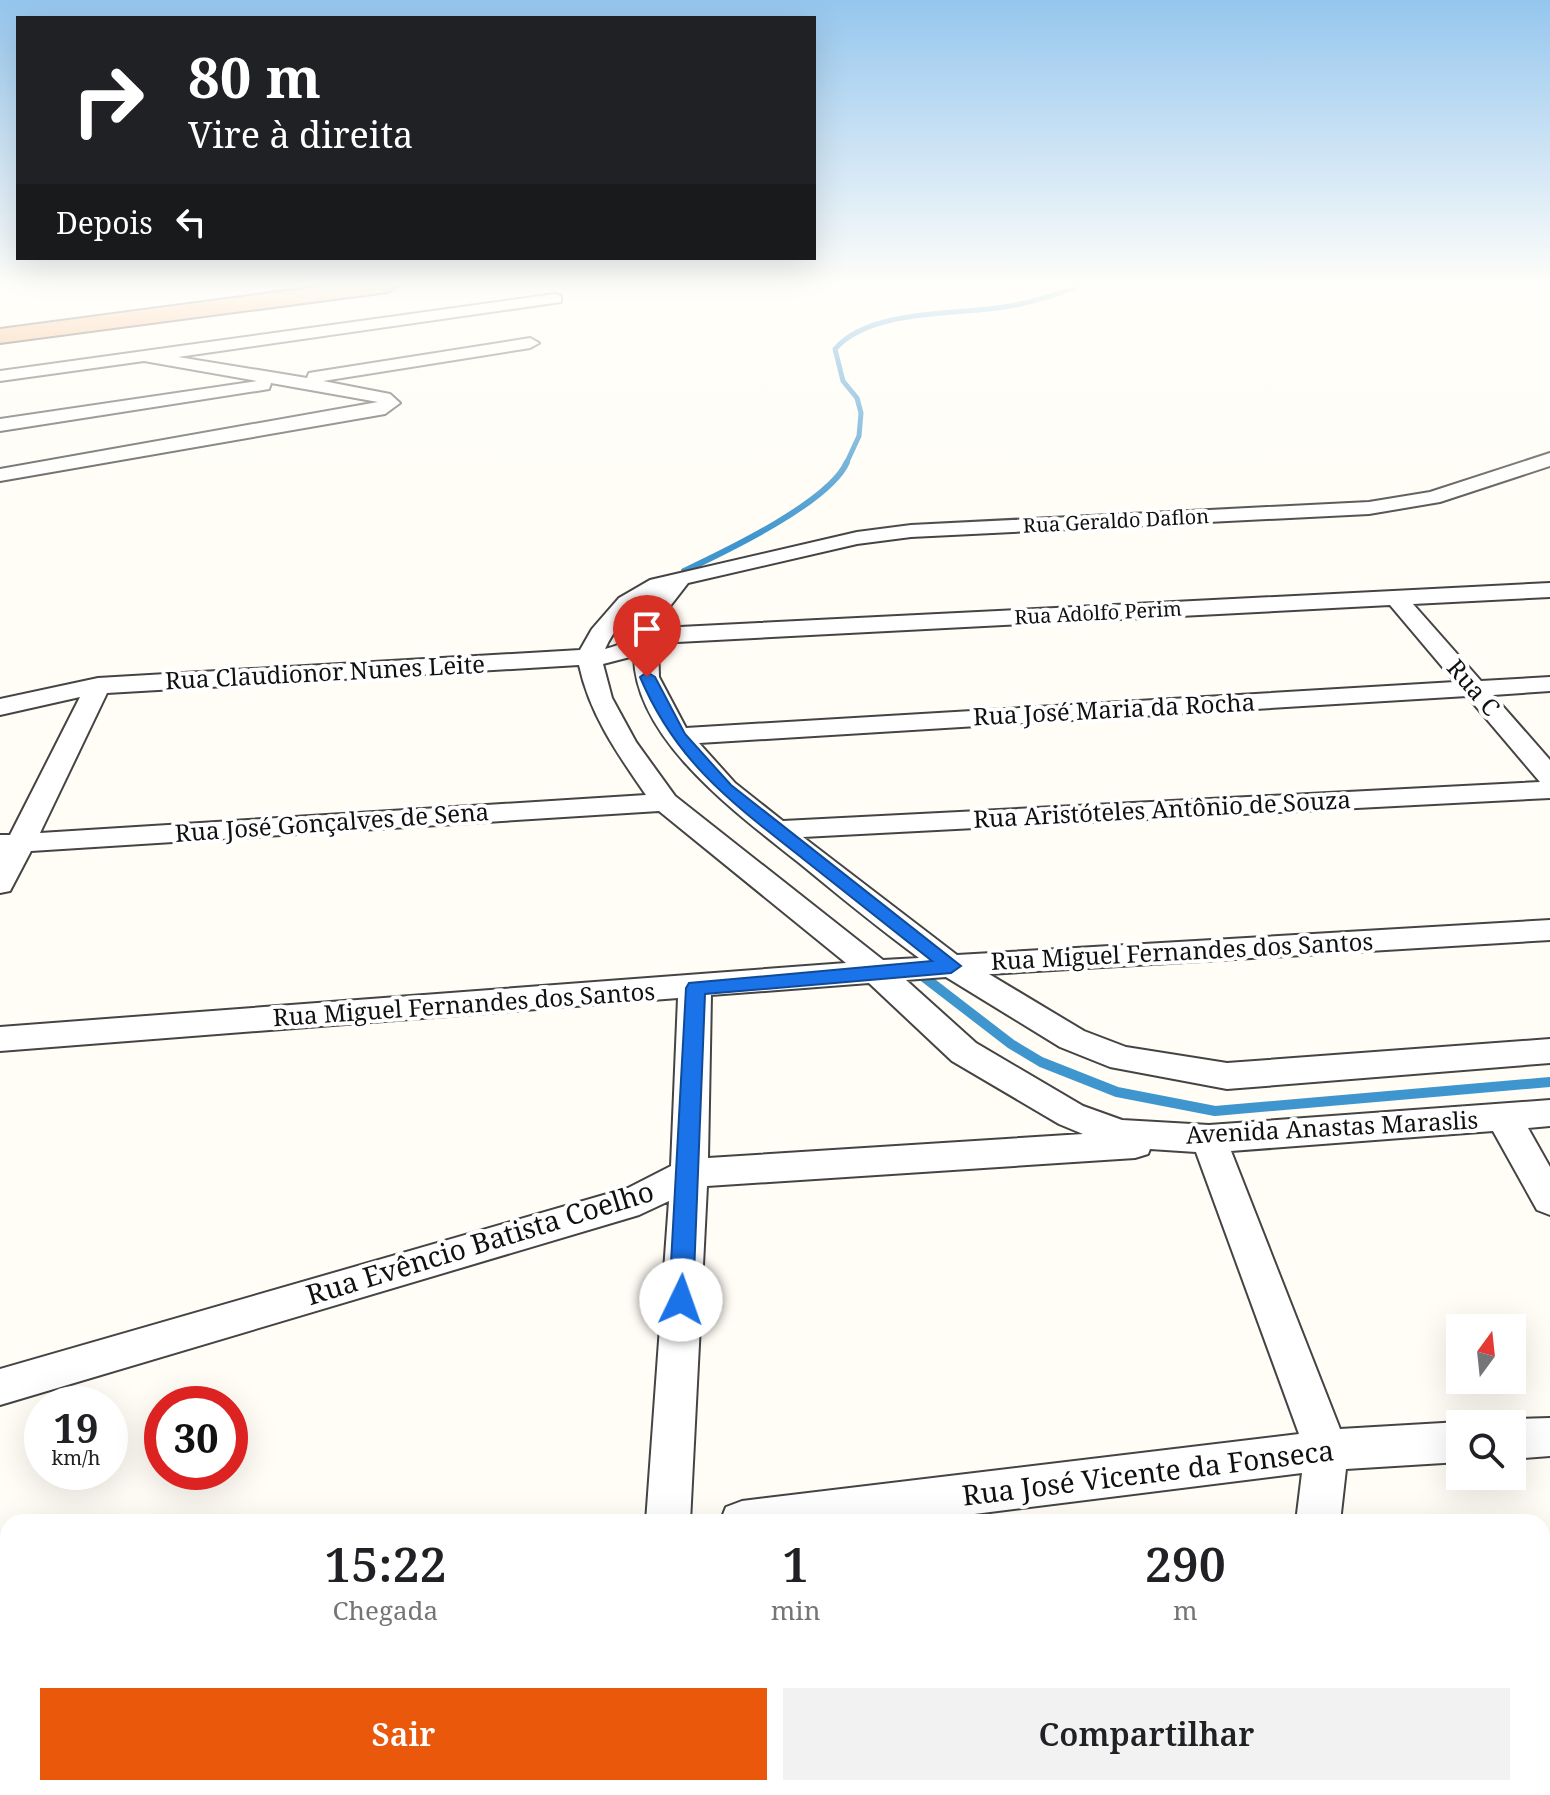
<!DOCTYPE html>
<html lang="pt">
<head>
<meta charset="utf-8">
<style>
  body { margin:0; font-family:"Noto Serif",serif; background:#f2f2f2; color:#202124; height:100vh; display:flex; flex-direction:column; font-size:30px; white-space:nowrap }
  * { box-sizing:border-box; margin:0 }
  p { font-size:26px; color:#757577 }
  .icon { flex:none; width:44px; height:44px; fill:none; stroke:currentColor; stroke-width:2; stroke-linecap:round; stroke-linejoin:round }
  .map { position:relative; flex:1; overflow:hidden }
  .drawer { position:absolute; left:0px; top:1514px; width:1550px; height:282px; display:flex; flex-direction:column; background:#fff; border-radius:24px 24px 0 0; box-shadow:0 8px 32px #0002 }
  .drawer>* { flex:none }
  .banner { position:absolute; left:16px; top:16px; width:800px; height:244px; border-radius:0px; box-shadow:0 8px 32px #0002; background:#202124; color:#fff; overflow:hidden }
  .needle { width:52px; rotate:15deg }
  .fabs { position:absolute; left:1446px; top:1314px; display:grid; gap:16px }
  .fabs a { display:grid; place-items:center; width:80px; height:80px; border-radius:0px; background:#fff; box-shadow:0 8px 32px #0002; font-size:40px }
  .speed { position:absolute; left:24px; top:1386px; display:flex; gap:16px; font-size:40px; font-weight:700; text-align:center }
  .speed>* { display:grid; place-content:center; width:104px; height:104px; border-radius:50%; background:#fff; box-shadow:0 8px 32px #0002; line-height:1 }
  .speed small { font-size:20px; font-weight:400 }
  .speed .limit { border:12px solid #d22; background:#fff; color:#111 }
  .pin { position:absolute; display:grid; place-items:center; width:68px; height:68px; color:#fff; margin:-82px -34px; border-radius:50% 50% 50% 0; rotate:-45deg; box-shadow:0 0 8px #0007 }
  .pin .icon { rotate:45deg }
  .me { position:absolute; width:88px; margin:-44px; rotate:3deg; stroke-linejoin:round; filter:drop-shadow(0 0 6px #0008) }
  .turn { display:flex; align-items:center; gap:28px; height:168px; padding:0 40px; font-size:36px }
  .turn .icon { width:104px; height:104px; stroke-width:2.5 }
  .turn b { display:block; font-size:56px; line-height:68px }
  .then { display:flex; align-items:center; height:76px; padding:0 40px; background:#0003; gap:16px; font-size:30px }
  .eta { display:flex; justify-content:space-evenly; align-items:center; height:136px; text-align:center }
  .eta b { font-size:48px; font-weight:600; line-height:56px }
  .action { display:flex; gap:16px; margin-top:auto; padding:16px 40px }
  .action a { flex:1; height:92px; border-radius:0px; background:#ea580c; color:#fff; font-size:32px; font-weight:600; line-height:92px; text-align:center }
  .action a+a { background:#f2f2f2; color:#202124 }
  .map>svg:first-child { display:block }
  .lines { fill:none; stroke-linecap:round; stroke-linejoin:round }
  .stream-far3 { stroke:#3f96cf; stroke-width:5 }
  .stream-far2 { stroke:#3f96cf; stroke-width:6 }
  .stream-far1 { stroke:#3f96cf; stroke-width:8 }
  .stream { stroke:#3f96cf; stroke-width:10 }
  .street-casing { stroke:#444; stroke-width:4 }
  .highway-casing { stroke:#222; stroke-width:4 }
  .street { fill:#fff; fill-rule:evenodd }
  .highway { fill:#f5a25d; fill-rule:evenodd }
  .route { fill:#1a73e8; stroke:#114b97; stroke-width:2 }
  .labels { text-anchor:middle; stroke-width:8; stroke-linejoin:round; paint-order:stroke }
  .far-street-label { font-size:20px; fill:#111; stroke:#fff }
  .street-label { font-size:24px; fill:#111; stroke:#fff }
  .near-street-label { font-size:28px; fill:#111; stroke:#fff }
</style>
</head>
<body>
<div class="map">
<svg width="1550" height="1795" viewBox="0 0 1550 1795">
  <rect width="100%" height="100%" fill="#fffdf5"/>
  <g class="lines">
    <path class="stream-far3" d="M846 464 859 436 861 413 857 398 843 381 835 349C870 309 955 315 1004 307 1031 303 1056 295 1081 285"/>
    <path class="stream-far2" d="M684 571C724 552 830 502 847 462"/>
    <path class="stream-far1" d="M918 972 923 976"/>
    <path class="stream" d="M920 974 1011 1044 1041 1062 1117 1092 1215 1111 1550 1082"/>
    <g class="street-casing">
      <g id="street">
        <path d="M555 294 561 296V302L178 357 307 378 309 373 315 372 530 338 539 343 530 348 323 381 390 394 400 403 385 414 0 481V469L378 402 271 383 269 389 263 390 0 431V419L257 381 144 361 0 381V371Z"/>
        <path d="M1550 453V466L1440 502 1369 514 911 537 857 544 688 583 664 614 660 628 1550 583V597L1413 604 1481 681 1550 677V691L1493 695 1550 760V798L803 837 957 955 1550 920V940L989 974 1084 1031 1126 1047 1227 1063 1550 1039V1063L1227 1089 1110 1067 1060 1047 946 977 906 980 976 1043 1083 1106 1122 1120 1209 1125 1550 1100V1126L1528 1128 1550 1167V1215L1537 1210 1493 1131 1231 1151 1340 1429 1460 1422 1464 1424H1460V1462L1346 1469 1340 1522H1296L1302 1473 911 1522H720L726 1507 742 1501 1299 1434 1196 1152 1150 1149 1148 1154 1135 1158 707 1186 690 1522H646L669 1201 639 1215 0 1405V1369L628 1188 671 1166 678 998 0 1051V1027L846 963 659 811 31 851 10 891 0 893V835H10L80 697 0 715V699L98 678 580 650 592 629 619 598 650 580 857 532 911 525 1369 502 1430 492ZM653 597C634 622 641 641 605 649 615 626 632 610 653 597ZM1390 605 1455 682 686 728 659 677 658 643ZM634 656C635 740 738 814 798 862 838 895 877 927 919 958L883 960 675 796 636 742 612 698 603 664ZM579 665C590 715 617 753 646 795L40 833 107 693ZM1467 696 1540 782 783 821 735 783 699 743ZM869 983 952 1061 1059 1124 1083 1134 708 1158 711 995Z"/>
        <path d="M1550 1418V1456L1512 1459V1424H1500L1512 1419Z"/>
        <path d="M8 1774V1788H63L61 1795H0V1782Z"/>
        <path d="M634 1788H684L685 1795H633Z"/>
        <path d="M1262 1788H1312V1795H1260Z"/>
      </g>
    </g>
    <g class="highway-casing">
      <path id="highway" d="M332 285H399L388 292 0 343V329Z"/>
    </g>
    <use href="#street" class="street"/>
    <use href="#highway" class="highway"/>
  </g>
  <linearGradient id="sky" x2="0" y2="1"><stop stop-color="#95c6ee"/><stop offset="0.53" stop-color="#fffefa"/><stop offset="1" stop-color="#fffefa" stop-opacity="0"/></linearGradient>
  <rect width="1550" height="537" fill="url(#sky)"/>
  <path class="route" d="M647 672 655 677 685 734 731 785 961 966 951 973 705 994 693 1300 689 1307 681 1310 673 1307 669 1300 686 988 689 983 932 961C889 927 845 892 802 858 731 802 676 762 640 677Z"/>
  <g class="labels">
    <g class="far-street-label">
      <text transform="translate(1116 521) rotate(-3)" y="7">Rua Geraldo Daflon</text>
      <text transform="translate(1098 613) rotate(-3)" y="7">Rua Adolfo Perim</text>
    </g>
    <g class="street-label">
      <text transform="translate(325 673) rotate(-3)" y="8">Rua Claudionor Nunes Leite</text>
      <text transform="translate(1473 688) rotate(49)" y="8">Rua C</text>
      <text transform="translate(1114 710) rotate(-3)" y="8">Rua José Maria da Rocha</text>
      <text transform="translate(1162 810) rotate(-3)" y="8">Rua Aristóteles Antônio de Souza</text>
      <text transform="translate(332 823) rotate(-4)" y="8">Rua José Gonçalves de Sena</text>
      <text transform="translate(1182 952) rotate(-3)" y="8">Rua Miguel Fernandes dos Santos</text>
      <text transform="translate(464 1005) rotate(-4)" y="8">Rua Miguel Fernandes dos Santos</text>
      <text transform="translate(1332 1128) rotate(-3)" y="8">Avenida Anastas Maraslis</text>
    </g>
    <g class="near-street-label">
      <text transform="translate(480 1243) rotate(-17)" y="10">Rua Evêncio Batista Coelho</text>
      <text transform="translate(1148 1473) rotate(-7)" y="10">Rua José Vicente da Fonseca</text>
    </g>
  </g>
</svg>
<div class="fabs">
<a><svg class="needle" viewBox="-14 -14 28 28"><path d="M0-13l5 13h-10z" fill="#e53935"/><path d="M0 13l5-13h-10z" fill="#757577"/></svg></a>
<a><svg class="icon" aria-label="search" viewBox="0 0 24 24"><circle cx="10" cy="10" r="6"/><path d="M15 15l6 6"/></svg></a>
</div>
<div class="speed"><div>19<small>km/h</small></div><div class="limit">30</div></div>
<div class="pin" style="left:647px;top:677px;background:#d93025"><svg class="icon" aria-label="arrive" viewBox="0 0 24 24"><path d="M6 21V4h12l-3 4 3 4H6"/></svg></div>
<svg class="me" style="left:681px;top:1300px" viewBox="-20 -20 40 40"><circle r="19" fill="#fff"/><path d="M0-13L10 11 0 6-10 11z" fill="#1a73e8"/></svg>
<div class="banner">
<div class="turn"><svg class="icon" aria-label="right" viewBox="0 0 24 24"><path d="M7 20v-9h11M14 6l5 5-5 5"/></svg><div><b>80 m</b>Vire à direita</div></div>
<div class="then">Depois<svg class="icon" aria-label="left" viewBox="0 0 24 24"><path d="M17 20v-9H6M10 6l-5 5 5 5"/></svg></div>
</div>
<section class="drawer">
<div class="eta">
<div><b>15:22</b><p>Chegada</p></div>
<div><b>1</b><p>min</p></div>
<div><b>290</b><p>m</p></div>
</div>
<div class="action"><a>Sair</a><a>Compartilhar</a></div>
</section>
</div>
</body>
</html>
